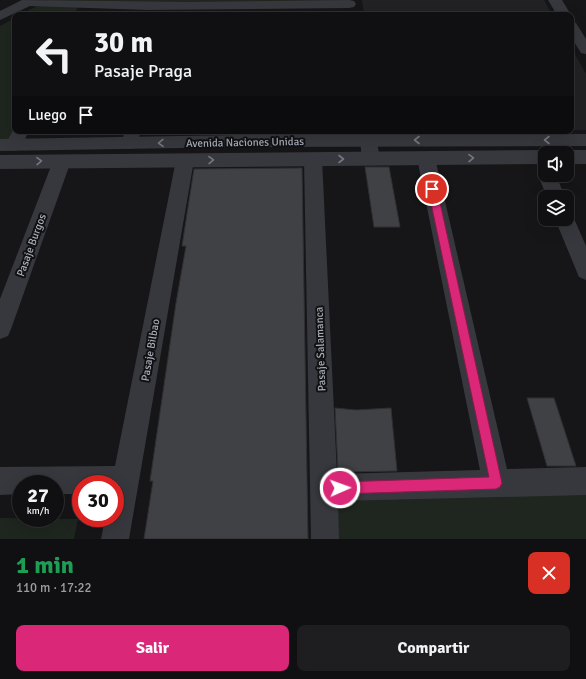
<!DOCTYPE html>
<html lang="es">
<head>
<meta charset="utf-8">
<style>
  body { margin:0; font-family:Signika,sans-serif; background:#1e1e20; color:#f1f3f6; height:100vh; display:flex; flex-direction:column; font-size:15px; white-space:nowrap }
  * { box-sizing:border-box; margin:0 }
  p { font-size:13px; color:#9c9d9f }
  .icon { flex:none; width:22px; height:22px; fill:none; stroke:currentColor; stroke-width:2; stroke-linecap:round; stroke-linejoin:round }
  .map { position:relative; height:539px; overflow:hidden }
  .sheet { display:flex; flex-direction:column; background:#101012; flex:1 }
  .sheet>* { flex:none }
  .guide { position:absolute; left:12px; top:12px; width:562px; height:122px; border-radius:8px; box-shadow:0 4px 16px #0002,0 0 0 1px #303032; background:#101012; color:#f1f3f6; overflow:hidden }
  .buttons { position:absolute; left:538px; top:146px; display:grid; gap:8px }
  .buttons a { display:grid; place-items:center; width:36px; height:36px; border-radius:8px; background:#101012; box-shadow:0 4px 16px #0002,0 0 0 1px #303032; font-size:20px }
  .speed { position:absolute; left:12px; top:475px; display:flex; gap:8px; font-size:20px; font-weight:700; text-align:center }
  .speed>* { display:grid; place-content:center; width:52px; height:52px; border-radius:50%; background:#101012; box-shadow:0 4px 16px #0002,0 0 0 1px #303032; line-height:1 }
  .speed small { font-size:10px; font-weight:400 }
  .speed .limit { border:6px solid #d22; background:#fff; color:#111 }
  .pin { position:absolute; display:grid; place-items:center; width:34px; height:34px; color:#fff; margin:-17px; border:2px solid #fff; border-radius:50%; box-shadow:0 1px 4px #0007 }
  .me { position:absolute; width:44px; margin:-22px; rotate:88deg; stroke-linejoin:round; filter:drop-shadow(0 0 3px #0008) }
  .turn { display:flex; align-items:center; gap:14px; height:84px; padding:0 16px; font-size:18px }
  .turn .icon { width:52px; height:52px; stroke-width:2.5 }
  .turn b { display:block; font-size:28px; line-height:34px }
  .then { display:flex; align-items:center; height:38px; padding:0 16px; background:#0003; gap:8px; font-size:15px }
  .round { display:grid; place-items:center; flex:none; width:42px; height:42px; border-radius:8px; background:#1e1e20 }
  .overview { display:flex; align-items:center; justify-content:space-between; height:68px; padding:0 16px }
  h1 { font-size:24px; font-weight:700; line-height:30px; color:#1e9e55 }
  .button { display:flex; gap:8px; margin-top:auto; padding:8px 16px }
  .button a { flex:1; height:46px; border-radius:8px; background:#db2777; color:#fff; font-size:16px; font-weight:700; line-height:46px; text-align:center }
  .button a+a { background:#1e1e20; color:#f1f3f6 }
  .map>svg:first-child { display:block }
  .built { fill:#222225 }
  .green { fill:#1e261f }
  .building { fill:#404145; stroke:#303034 }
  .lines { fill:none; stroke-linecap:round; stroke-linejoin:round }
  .minor { fill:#37383d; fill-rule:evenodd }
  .tertiary { fill:#37383d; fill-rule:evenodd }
  .oneway { stroke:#757881 }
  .route { fill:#db2777; stroke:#8e194d }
  .labels { text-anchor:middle; stroke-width:4; stroke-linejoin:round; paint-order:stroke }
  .street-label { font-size:11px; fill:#a8adb8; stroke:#111113 }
</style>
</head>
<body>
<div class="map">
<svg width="586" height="539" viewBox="0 0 586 539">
  <rect width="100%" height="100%" fill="#161618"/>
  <g class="built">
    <path d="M362 0H544L552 15H364Z"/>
    <path d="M571 47 586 74V130H571Z"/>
  </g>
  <g class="green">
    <path d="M49 0H332V3L120 5 47 1Z"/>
    <path d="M39 5 78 7 74 15H20Z"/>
    <path d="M440 12H491L493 15H441Z"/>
    <path d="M15 18V140L0 141V26Z"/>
    <path d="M586 487V539H331V494Z"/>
    <path d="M0 518 78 519 74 539H0Z"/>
  </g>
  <g class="building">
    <path d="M365 167H389L400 227H374Z"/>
    <path d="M302 168 308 539H144L153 481H150L176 303 186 246H182L194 169Z"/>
    <path d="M527 398H554L576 466H547Z"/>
    <path d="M335 408 356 410 391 408 397 471 338 472Z"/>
  </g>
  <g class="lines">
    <g class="minor">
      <path d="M22 0 188 2 349 0 354 1 356 4 354 7 349 8 148 10 30 6 0 20V11Z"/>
      <path d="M548 0H562L571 15H557Z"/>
      <path d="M571 22 576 23 586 39V54L581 53 571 37Z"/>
      <path d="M15 127V131H29L20 149 14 151 8 149 5 145Z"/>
      <path d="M125 131H141L136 147 130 149 124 147 121 143Z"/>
      <path d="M233 131H249V141L246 145 240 147 234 145 231 141Z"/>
      <path d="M359 131H375L380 159 377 163 371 165 365 163 362 159Z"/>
      <path d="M426 152 432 154 435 158 507 469 586 467V495L338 501 339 539H311L304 159 307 155 313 153 319 155 322 159 337 474 480 470 417 158 420 154Z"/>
      <path d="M185 154 191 156 194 160 129 539H101L105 518H115V484H81V494H55V484H21V494L0 495V467L115 466 176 160 179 156Z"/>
      <path d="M62 155 68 157 71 161 11 329 8 336 0 339V299L53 161 56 157Z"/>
      <path d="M545 169V175H556L565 197H547L538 175 541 170Z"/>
      <path d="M567 212 572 214 586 246V280L579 277 555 219H567Z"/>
    </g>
    <g class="tertiary">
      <path d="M586 134V146L240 147 0 151V139L240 135Z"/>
      <path d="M545 150 552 153H545V164L0 169V155Z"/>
      <path d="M567 150H586V164H567V153H560Z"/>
    </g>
  </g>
  <defs><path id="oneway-chevron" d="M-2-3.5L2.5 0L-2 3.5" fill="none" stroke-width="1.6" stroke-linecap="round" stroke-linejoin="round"/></defs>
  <g class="oneway">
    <use href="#oneway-chevron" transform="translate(417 140) rotate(180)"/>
    <use href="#oneway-chevron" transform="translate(547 140) rotate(180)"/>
    <use href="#oneway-chevron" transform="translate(161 143) rotate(179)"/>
    <use href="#oneway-chevron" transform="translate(471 158) rotate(-1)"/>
    <use href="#oneway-chevron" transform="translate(341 159)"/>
    <use href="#oneway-chevron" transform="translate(211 160) rotate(-1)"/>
    <use href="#oneway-chevron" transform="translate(39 161) rotate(-1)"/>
  </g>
  <path class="route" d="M432 186 437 189 502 483 500 487 496 489 340 494 336 492 334 488 336 483 340 482 489 477 428 189Z"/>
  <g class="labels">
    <g class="street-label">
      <text transform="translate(245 142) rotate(-1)" y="4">Avenida Naciones Unidas</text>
      <text transform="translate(31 245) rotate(-70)" y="4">Pasaje Burgos</text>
      <text transform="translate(320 349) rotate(-92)" y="4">Pasaje Salamanca</text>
      <text transform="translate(150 350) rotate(-80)" y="4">Pasaje Bilbao</text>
    </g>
  </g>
</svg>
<div class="buttons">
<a><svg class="icon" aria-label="sound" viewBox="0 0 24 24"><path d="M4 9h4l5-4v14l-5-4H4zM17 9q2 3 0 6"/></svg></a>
<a><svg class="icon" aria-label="layers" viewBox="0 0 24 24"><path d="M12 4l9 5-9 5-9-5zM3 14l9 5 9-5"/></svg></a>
</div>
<div class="speed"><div>27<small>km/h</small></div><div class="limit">30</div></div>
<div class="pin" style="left:432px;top:189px;background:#d93025"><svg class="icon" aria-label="arrive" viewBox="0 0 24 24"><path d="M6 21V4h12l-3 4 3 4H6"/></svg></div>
<svg class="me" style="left:340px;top:488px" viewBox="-20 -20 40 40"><circle r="17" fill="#db2777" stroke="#fff" stroke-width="3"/><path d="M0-11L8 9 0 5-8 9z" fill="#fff"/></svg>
<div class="guide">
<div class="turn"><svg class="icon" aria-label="left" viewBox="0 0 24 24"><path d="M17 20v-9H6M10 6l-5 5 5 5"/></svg><div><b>30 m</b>Pasaje Praga</div></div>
<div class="then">Luego<svg class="icon" aria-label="arrive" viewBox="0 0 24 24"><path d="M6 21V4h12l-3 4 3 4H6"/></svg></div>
</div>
</div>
<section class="sheet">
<div class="overview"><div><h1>1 min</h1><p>110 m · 17:22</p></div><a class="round" style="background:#d93025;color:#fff"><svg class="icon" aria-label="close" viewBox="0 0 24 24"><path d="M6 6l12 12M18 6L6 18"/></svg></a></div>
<div class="button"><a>Salir</a><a>Compartir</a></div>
</section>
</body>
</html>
